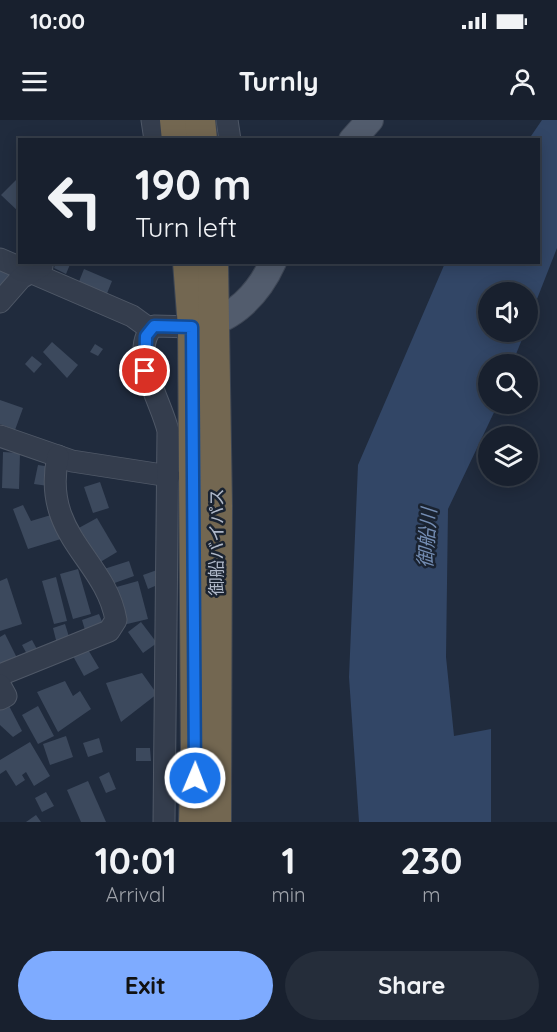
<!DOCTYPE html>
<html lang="en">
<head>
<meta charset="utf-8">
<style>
  body { margin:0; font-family:Quicksand,"Noto Sans JP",sans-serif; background:#252d3a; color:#f1f3f6; height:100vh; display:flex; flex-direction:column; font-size:22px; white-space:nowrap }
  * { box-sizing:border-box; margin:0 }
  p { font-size:20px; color:#9fa3aa }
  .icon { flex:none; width:33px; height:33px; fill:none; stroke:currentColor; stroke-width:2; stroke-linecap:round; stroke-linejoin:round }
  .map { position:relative; height:702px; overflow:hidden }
  .sheet { display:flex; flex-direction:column; background:#18202e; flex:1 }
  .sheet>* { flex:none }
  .banner { position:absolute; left:18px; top:18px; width:522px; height:126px; border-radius:0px; box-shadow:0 3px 15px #0003,0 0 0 2px #363e4a; background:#18202e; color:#f1f3f6; overflow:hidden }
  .controls { position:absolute; left:478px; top:162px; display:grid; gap:12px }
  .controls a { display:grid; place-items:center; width:60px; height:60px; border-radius:50%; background:#18202e; box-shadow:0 3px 15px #0003,0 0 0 2px #363e4a; font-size:30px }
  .pin { position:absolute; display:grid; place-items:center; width:51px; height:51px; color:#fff; margin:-26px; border:3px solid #fff; border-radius:50%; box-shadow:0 2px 6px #0007 }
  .me { position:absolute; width:66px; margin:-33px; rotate:1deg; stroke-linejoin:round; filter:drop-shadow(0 0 4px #0008) }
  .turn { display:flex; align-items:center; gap:21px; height:126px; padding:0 18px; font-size:27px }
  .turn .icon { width:78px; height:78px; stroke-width:2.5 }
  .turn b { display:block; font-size:42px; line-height:51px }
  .eta { display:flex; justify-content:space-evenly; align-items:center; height:102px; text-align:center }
  .eta b { font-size:36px; font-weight:700; line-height:42px }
  .action { display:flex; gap:12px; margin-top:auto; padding:12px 18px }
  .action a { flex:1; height:69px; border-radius:36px; background:#7eabff; color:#111; font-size:24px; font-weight:700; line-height:69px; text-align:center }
  .action a+a { background:#252d3a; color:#f1f3f6 }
  .status { display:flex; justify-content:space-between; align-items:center; height:42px; padding:0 30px; background:#18202e; direction:ltr }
  .status svg { height:16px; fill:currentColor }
  header { display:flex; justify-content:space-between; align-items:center; height:78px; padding:0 18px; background:#18202e; font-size:27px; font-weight:700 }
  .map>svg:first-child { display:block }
  .water { fill:#324666 }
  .building { fill:#3c495d }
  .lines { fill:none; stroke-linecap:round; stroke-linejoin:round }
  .minor-casing { stroke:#4f5867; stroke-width:23 }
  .major-casing { stroke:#3e4756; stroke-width:28 }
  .highway-casing { stroke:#3c4554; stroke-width:32 }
  .minor { stroke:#343d4d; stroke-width:21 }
  .major { stroke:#525c6d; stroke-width:26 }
  .highway { stroke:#736751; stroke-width:30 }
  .route-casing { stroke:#114b97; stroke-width:15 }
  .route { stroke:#1a73e8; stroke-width:10 }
  .labels { text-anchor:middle; stroke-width:5; stroke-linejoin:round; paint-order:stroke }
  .street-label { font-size:18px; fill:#afb8c9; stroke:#1a2331 }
  .water-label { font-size:20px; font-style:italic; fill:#748db3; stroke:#1a2331 }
</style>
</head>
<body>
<div class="status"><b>10:00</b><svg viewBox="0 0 49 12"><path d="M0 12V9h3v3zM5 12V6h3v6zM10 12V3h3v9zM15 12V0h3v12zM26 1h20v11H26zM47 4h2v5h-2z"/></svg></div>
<header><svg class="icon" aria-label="menu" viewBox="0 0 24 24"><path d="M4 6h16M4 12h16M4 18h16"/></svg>Turnly<svg class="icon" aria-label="person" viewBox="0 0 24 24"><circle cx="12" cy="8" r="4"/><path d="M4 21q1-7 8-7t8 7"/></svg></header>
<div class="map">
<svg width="557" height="702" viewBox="0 0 557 702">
  <rect width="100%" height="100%" fill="#202b3d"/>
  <path class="water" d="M542 0H557V128L528 202V172H489V212H525L512 244H489V284H498L448 389 446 537 454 616 491 609V702H359L349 557 358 345 445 143 538 142V20L529 19Z"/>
  <g class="building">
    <path d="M17 59 20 62V93L1 75Z"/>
    <path d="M56 142H71L66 154 54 148Z"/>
    <path d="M0 147 11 152 0 166Z"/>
    <path d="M84 149 112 161 106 176 78 164Z"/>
    <path d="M52 222 78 245 67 258 43 232Z"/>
    <path d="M95 224 103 229 98 236 90 232Z"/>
    <path d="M32 236 42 244 34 253 25 244Z"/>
    <path d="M0 280 23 288 15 310 0 304Z"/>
    <path d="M3 332 20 333 19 369 2 368Z"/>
    <path d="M38 345 51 347 48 366 34 364Z"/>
    <path d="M100 362 109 388 93 393 84 367Z"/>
    <path d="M23 385 31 401 51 395 61 419 28 429 13 389Z"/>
    <path d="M97 398 117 432 97 444 77 409Z"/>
    <path d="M129 441 134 456 109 465 104 449Z"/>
    <path d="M78 449 91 494 73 499 60 454Z"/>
    <path d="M157 450 162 463 148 469 143 455Z"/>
    <path d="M56 457 67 501 54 504 42 461Z"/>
    <path d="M7 458 22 504 0 511V461Z"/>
    <path d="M138 461 148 499 123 505 113 468Z"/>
    <path d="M99 494 103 504 85 510 82 500Z"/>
    <path d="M141 502 157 523 143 533 128 512Z"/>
    <path d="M65 504 70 520 57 524 53 508Z"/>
    <path d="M5 514 18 540 0 548V517Z"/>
    <path d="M32 520 38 531 28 536 22 525Z"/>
    <path d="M87 528 99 548 84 556 73 536Z"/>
    <path d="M142 553 157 574 121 602 106 563Z"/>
    <path d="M65 561 73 576 80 571 91 589 58 612 37 572Z"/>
    <path d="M7 582 22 611 13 617 0 605V585Z"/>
    <path d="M38 586 54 616 38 624 22 595Z"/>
    <path d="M66 616 73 637 50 645 43 624Z"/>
    <path d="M99 618 103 632 88 637 83 623Z"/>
    <path d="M30 622 50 656 34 666 26 652 22 655 25 660 16 666 6 650 0 654V640Z"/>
    <path d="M136 628H150L151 641H136Z"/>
    <path d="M109 652 116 669 106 673 99 657Z"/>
    <path d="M88 661 106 702H81L67 670Z"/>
    <path d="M46 672 54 686 42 692 35 678Z"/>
    <path d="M36 695 41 702H26Z"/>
  </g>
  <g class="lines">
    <g class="minor-casing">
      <g id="minor">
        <path d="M152 0 155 20"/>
        <path d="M227 0 230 20"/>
        <path d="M0 139 132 196 150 209"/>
        <path d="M0 182 21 158 42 146"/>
        <path d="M0 316 72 341 169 356"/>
        <path d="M0 555 109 511 116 500C105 438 41 416 58 336"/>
        <path d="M0 565 6 576 0 579"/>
        <path d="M164 702 168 311C162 282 127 230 154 206L193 207"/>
      </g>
    </g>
    <g class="major-casing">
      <g id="major">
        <path d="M352 20 370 0"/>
        <path d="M199 206C234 200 259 173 273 142"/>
      </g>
    </g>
    <g class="highway-casing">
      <g id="highway">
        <path d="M175 0 177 20"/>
        <path d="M200 0 202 20"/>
        <path d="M188 142 193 207 196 636 194 702"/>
        <path d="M213 142 217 386 216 702"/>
      </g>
    </g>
    <use href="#minor" class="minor"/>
    <use href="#major" class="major"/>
    <use href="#highway" class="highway"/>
  </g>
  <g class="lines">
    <g class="route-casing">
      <path id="route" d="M145 251 146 216 154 206 192 207 195 658"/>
    </g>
    <use href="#route" class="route"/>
  </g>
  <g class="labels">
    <g class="street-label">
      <text transform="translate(217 422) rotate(-90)" y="6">御船バイパス</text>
    </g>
    <g class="water-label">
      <text transform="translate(427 418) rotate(-86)" y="7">御船川</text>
    </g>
  </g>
</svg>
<div class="controls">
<a><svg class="icon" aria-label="sound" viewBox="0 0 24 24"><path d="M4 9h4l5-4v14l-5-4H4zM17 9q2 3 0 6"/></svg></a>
<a><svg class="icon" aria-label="search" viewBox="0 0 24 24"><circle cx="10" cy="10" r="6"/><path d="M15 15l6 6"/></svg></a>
<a><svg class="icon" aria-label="layers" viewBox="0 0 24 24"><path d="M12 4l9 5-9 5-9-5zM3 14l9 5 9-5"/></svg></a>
</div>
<div class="pin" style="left:145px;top:251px;background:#d93025"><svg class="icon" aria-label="arrive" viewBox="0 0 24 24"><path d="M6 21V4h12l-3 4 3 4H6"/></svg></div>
<svg class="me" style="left:195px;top:658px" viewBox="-20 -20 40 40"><circle r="17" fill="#1a73e8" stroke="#fff" stroke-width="3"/><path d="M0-11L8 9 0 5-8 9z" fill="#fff"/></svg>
<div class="banner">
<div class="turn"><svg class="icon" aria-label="left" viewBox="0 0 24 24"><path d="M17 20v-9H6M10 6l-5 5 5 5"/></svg><div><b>190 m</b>Turn left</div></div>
</div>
</div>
<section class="sheet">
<div class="eta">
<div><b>10:01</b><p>Arrival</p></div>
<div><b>1</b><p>min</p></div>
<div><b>230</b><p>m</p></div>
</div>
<div class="action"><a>Exit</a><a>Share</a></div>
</section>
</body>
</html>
